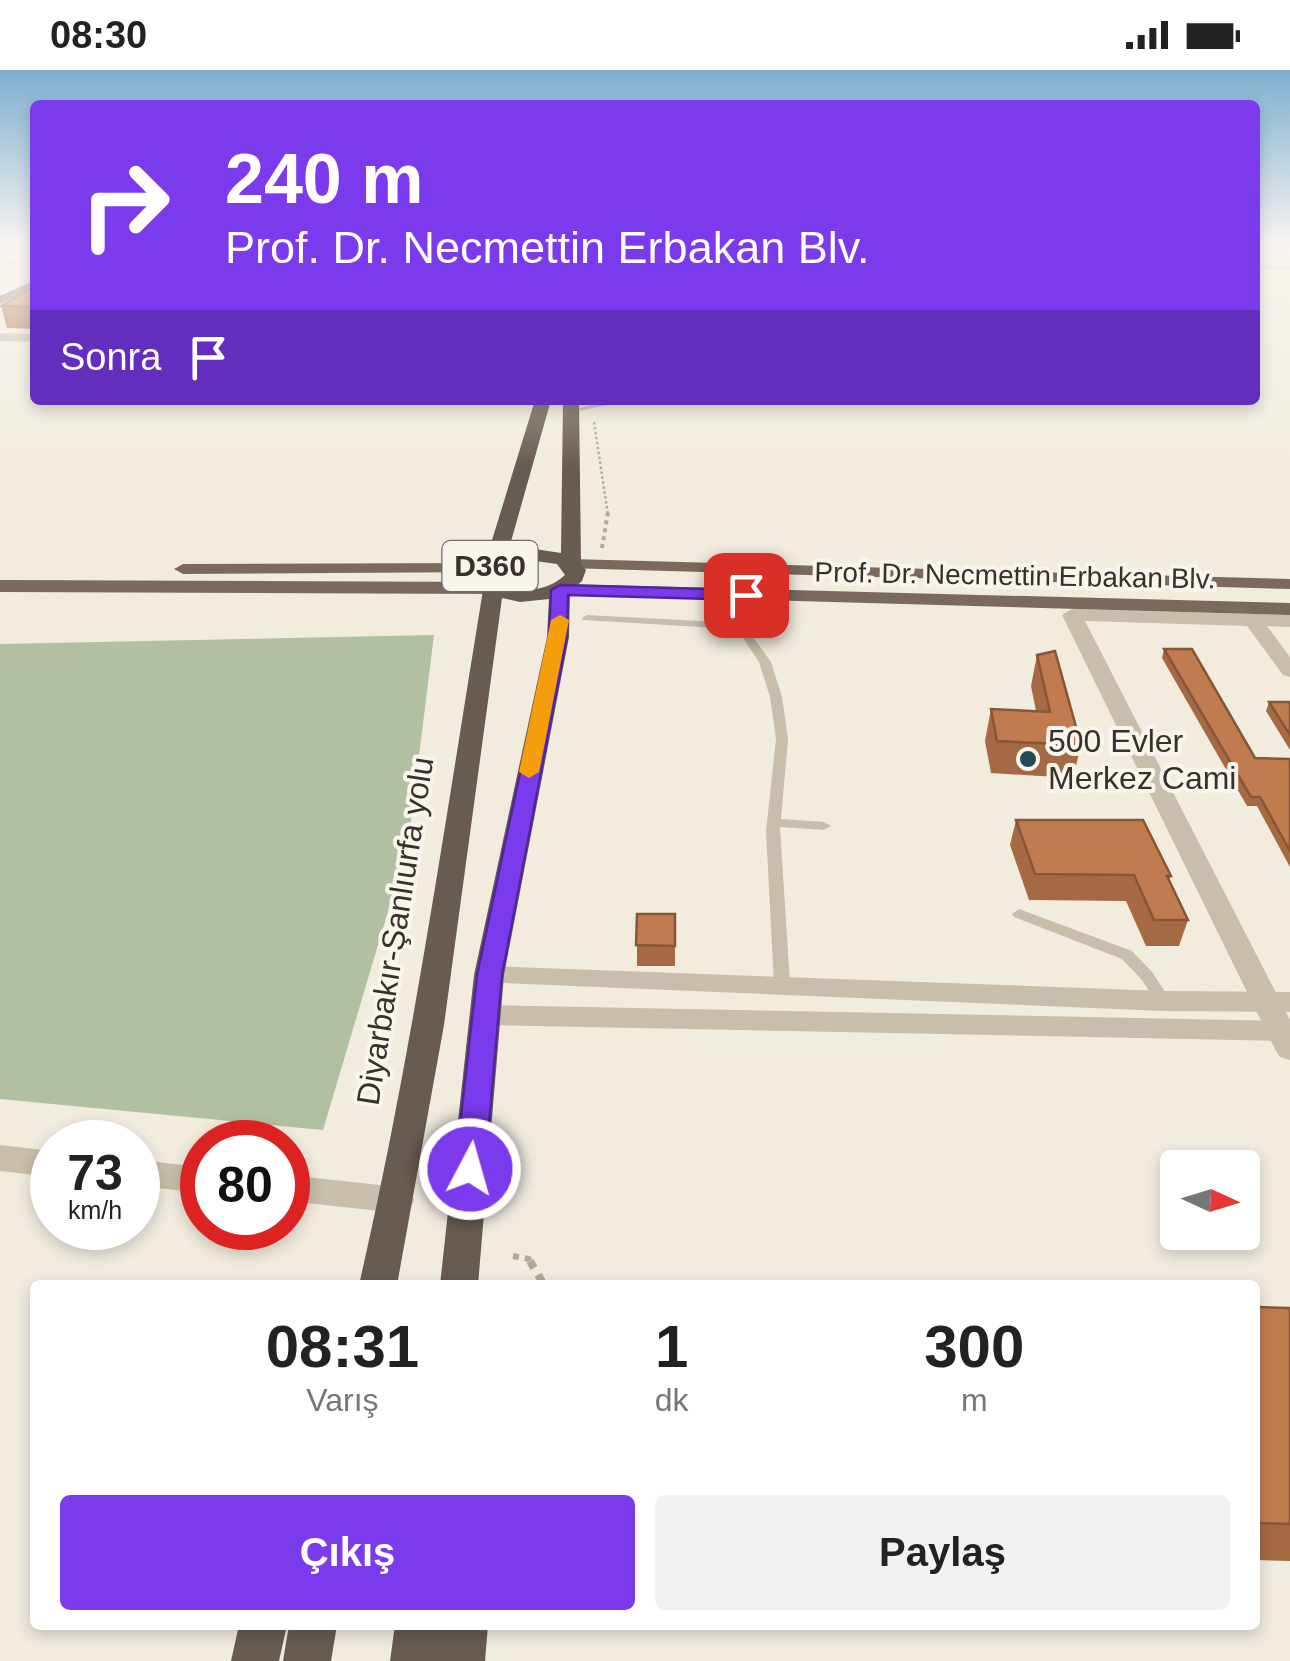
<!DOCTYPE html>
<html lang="tr">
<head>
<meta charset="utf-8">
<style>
  body { margin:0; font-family:Helvetica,sans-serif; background:#f2f2f2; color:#222; height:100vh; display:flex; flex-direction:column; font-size:38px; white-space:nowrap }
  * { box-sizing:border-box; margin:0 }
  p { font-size:32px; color:#767676 }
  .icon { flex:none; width:55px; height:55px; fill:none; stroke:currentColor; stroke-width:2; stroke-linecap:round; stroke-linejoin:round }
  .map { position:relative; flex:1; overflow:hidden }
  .drawer { position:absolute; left:30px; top:1210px; width:1230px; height:350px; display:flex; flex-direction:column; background:#fff; border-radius:10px; box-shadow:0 5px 15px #0003 }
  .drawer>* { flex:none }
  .guide { position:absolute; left:30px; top:30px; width:1230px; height:305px; border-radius:10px; box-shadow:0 5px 15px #0003; background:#7c3aed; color:#fff; overflow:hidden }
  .needle { width:65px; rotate:94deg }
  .tools { position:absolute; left:1160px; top:1080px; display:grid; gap:20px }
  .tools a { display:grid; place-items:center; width:100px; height:100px; border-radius:10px; background:#fff; box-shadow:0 5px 15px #0003; font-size:50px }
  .speed { position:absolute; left:30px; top:1050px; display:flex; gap:20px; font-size:50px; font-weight:700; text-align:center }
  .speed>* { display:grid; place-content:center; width:130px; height:130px; border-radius:50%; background:#fff; box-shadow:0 5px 15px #0003; line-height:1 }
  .speed small { font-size:25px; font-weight:400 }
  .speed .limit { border:15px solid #d22; background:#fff; color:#111 }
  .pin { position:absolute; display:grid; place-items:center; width:85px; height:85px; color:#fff; margin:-42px; border-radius:20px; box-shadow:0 5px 15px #0006 }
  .me { position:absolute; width:110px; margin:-55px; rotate:6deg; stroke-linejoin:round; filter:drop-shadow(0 0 8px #0008) }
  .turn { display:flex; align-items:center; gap:35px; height:210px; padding:0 30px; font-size:45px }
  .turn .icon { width:130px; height:130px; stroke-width:2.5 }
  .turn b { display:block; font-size:70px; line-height:85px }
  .then { display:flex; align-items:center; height:95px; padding:0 30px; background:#0003; gap:20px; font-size:38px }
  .eta { display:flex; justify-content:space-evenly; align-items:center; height:170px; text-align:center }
  .eta b { font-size:60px; font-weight:700; line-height:70px }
  .action { display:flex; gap:20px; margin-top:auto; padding:20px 30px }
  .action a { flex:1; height:115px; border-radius:10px; background:#7c3aed; color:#fff; font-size:40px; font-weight:700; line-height:115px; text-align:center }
  .action a+a { background:#f2f2f2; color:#222 }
  .status { display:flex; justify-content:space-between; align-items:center; height:70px; padding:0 50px; background:#fff; direction:ltr }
  .status svg { height:28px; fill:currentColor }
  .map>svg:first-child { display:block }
  .green { fill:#b0c0a0 }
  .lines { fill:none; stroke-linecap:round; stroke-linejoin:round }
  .path-far3 { stroke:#b5a896; stroke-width:2.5; stroke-dasharray:2.5 2.5; stroke-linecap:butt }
  .path-far2 { stroke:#b5a896; stroke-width:4; stroke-dasharray:4 4; stroke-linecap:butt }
  .path-far1 { stroke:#b5a896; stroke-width:6; stroke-dasharray:6 6; stroke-linecap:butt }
  .path { stroke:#b5a896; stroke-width:8; stroke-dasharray:8 8; stroke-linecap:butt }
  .service { fill:#c9beab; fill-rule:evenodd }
  .minor { fill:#c9beab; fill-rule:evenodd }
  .tertiary { fill:#c9beab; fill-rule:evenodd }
  .primary { fill:#796a5c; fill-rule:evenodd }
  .trunk { fill:#685b4f; fill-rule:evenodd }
  .wall { fill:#a56a44 }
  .building { fill:#c07b4f; stroke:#865637; stroke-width:2.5 }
  .route { fill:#7c3aed; stroke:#51269a; stroke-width:2.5 }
  .slow { fill:#f59e0b }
  .poi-dot { fill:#224c57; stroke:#f9f5ec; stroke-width:4 }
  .labels { text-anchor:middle; stroke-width:8; stroke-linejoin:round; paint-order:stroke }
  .far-street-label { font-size:28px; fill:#38302a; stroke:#f9f5ec }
  .shield { fill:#f9f5ec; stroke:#726b64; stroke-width:2.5 }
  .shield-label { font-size:30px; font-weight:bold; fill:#38302a }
  .poi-label { font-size:32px; fill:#38302a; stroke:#f9f5ec; text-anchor:start }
  .street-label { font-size:32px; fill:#38302a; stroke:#f9f5ec }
</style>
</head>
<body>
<div class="status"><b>08:30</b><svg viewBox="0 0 49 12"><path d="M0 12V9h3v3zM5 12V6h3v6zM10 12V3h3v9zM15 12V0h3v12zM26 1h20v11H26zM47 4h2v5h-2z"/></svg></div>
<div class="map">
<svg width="1290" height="1591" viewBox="0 0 1290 1591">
  <rect width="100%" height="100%" fill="#f2ecdf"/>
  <path class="green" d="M434 565 408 774 323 1060 0 1029V574Z"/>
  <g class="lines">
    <path class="path-far3" d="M594 352 608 445"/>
    <path class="path-far2" d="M602 478 608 442"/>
    <path class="path-far1" d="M513 1186 529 1189 532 1194"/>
    <path class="path" d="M530 1191 544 1215"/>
    <g class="service">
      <path d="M35 180V184L15 191 35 193V197L4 192Z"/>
      <path d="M1255 194 1290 196V200L1255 198Z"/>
      <path d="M613 330H628L570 343 566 341Z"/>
      <path d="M587 545 719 552 751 564 771 592 782 627 788 669 781 749 824 752 831 756 824 760 780 757 790 914 787 918H777L774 914 766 761 776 669 770 627 759 592 743 568 717 558 583 550 582 548Z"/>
      <path d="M1019 839 1132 881 1152 902 1171 931 1168 935H1158L1142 910 1122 889 1014 847 1012 844Z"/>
    </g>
    <g class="minor">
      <path d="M0 263 35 264V272L0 271Z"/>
      <path d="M1072 539 1290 545V557L1267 556 1290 587V607L1283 605 1247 556 1085 551 1290 950V990L1280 987 1275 979 1062 545Z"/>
      <path d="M0 1075 52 1081V1107L0 1101Z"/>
      <path d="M138 1090 202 1097V1123L138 1116Z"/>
      <path d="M288 1105 398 1117 410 1121 414 1130 410 1139 398 1143 288 1131Z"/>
    </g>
    <g class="tertiary">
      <path d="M489 896 1163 921 1290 922V942L1163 941 479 912 475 905 479 898Z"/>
      <path d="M485 935 1290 951V971L485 955 475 952 471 945 475 938Z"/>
    </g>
    <g class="primary">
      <path d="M35 210V217L0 234V226Z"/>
      <path d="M571 489 1290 509V519L565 498V490Z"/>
      <path d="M488 493 497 498 494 502 183 504 174 499 183 494Z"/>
      <path d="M0 510 493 512 502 518 493 524 0 522Z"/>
      <path d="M560 514 1290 533V545L553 524 551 520Z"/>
    </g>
    <g class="trunk">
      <path d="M535 330H551L508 482 528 478 561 483 563 330H579L581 494 586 500 582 511 570 522 569 567 504 905 478 1215H440L474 905 547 567 549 529 520 532 502 528 444 955 397 1215H359C412 985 445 752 483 520L475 503 485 493ZM528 490 557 494 565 505C545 523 520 523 496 511L495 505 510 493Z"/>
      <path d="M239 1555H287L279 1591H231Z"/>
      <path d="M289 1555H337L331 1591H283Z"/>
      <path d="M395 1555H488L485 1591H390Z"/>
    </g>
  </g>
  <g class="wall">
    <path d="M35 216V259L7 258 1 236Z"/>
    <path d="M1164 579 1255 688 1290 689V797L1257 736H1247L1162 588Z"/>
    <path d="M1037 585 1081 675 1073 708 991 703 985 671 991 639 1036 641 1031 616Z"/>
    <path d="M1269 632H1290V680L1266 641Z"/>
    <path d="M1016 750 1171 806 1169 810 1188 850 1179 876H1146L1126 831 1029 830 1010 775Z"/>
    <rect x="637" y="844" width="38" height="52"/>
    <path d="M1255 1237 1290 1238V1491L1255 1490Z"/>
  </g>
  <g class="building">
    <path d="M35 216V237L1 236Z"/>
    <path d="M1164 579H1192L1255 688 1290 689V781L1260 727H1251Z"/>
    <path d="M1055 581 1081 675 997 671 991 639 1050 642 1037 585Z"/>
    <path d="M1269 632H1290V665Z"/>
    <path d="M1016 750H1143L1171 806H1167L1188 850H1154L1134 805 1035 804Z"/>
    <path d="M637 844H675V876L636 875Z"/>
    <path d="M1255 1237 1290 1238V1454L1255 1453Z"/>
  </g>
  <linearGradient id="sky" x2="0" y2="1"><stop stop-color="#7eaed0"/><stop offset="0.44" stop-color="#f9f6f1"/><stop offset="1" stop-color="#f9f6f1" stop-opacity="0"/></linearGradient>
  <rect width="1290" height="398" fill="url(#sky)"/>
  <path class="route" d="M560 515 746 520 754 525 746 530 568 525 567 567 502 905 485 1099 480 1107 470 1111 460 1107 455 1099 477 905 549 567 551 520Z"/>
  <path class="slow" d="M560 545 569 550 539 702 529 708 519 702 551 550Z"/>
  <circle class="poi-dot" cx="1028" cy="689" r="10"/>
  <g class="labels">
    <g class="far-street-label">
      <text transform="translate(1015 505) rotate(1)" y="10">Prof. Dr. Necmettin Erbakan Blv.</text>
    </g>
    <rect class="shield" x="442.5" y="471" width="95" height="50" rx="8"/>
    <g class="shield-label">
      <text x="490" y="506">D360</text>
    </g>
    <g class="poi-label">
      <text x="1048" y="682">500 Evler<tspan x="1048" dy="37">Merkez Cami</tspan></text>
    </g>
    <g class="street-label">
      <text transform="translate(395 861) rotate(-81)" y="11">Diyarbakır-Şanlıurfa yolu</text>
    </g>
  </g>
</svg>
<div class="tools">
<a><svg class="needle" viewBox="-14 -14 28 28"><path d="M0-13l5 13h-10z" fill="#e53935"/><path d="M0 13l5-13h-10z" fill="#767676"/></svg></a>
</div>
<div class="speed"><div>73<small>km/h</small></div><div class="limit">80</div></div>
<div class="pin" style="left:746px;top:525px;background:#d93025"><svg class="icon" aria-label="arrive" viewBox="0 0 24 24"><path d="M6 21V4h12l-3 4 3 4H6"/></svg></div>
<svg class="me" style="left:470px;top:1099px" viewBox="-20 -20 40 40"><circle r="17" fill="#7c3aed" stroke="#fff" stroke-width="3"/><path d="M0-11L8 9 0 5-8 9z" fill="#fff"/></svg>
<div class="guide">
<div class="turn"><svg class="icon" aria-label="right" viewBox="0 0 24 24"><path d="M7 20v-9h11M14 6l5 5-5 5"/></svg><div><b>240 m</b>Prof. Dr. Necmettin Erbakan Blv.</div></div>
<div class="then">Sonra<svg class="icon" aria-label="arrive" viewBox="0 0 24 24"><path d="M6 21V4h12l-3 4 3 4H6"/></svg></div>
</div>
<section class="drawer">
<div class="eta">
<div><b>08:31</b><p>Varış</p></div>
<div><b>1</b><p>dk</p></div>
<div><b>300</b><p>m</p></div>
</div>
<div class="action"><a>Çıkış</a><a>Paylaş</a></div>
</section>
</div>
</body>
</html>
